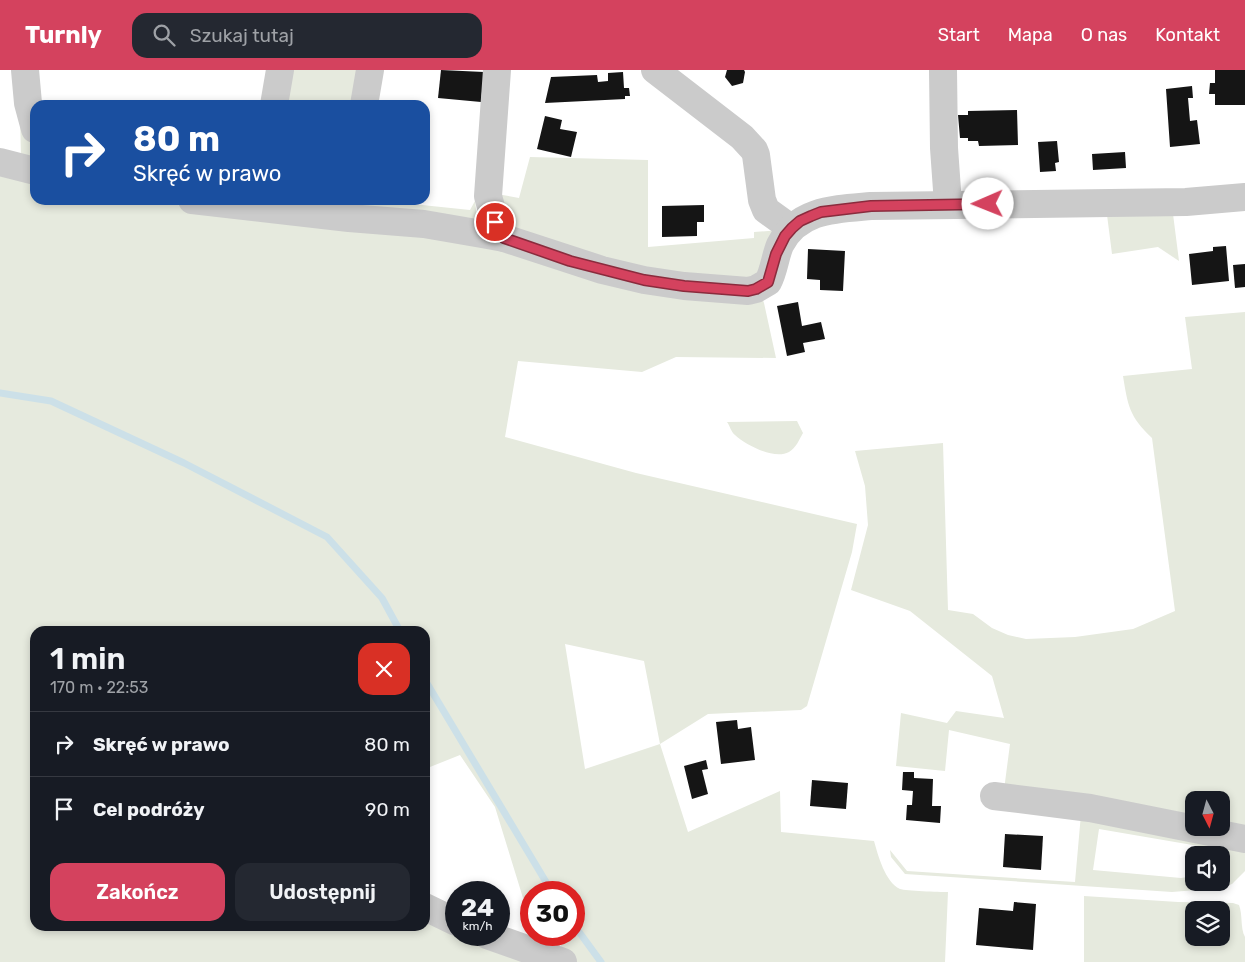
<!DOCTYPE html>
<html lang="pl">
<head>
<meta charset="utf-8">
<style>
  body { margin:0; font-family:Rubik,sans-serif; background:#242831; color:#f1f3f6; height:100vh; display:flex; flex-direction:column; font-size:19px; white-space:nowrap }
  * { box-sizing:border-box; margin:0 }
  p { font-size:16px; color:#9ea1a6 }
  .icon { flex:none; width:28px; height:28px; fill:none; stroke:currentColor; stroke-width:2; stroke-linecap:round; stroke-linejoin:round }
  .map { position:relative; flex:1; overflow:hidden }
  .drawer { position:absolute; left:30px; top:556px; width:400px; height:305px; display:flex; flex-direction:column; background:#171b24; border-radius:15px; box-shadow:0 2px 8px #0003 }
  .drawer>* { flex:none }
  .banner { position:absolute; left:30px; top:30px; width:400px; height:105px; border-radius:15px; box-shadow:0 2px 8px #0003; background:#1a4fa0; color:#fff; overflow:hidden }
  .needle { width:32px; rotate:174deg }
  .fabs { position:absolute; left:1185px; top:721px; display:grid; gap:10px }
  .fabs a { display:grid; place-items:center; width:45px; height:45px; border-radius:10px; background:#171b24; box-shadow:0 2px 8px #0003; font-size:25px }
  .speed { position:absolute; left:445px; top:811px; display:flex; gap:10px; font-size:25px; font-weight:700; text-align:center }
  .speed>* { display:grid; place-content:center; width:65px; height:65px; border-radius:50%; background:#171b24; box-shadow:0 2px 8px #0003; line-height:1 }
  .speed small { font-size:12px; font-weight:400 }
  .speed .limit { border:8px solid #d22; background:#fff; color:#111 }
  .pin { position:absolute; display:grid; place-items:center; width:42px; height:42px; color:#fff; margin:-21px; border:2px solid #fff; border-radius:50%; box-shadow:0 1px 5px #0007 }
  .me { position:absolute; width:55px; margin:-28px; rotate:269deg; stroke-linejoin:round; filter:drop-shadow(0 0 4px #0008) }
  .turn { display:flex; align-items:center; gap:18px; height:105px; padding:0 20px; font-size:22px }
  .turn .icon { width:65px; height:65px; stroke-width:2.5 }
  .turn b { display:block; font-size:35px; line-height:42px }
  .round { display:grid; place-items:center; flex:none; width:52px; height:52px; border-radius:15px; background:#242831 }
  .head { display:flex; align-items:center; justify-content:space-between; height:85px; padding:0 20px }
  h1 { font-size:30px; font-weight:600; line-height:38px }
  .primary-button { display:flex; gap:10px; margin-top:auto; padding:10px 20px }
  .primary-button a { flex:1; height:58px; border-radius:15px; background:#d4425e; color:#fff; font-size:20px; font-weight:600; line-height:58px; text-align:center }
  .primary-button a+a { background:#242831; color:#f1f3f6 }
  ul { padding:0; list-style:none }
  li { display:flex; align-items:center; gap:15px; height:65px; padding:0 20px; border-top:1px solid #363941 }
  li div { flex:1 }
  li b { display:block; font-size:19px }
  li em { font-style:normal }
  header { display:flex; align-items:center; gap:30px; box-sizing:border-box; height:70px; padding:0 25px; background:#d4425e; color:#fff }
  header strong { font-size:24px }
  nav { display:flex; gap:28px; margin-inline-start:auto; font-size:18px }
  .search { width:350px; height:45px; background:#242831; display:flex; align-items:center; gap:12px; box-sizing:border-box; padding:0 18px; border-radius:15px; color:#9ea1a6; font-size:19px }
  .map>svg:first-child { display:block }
  .green { fill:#e6eade; fill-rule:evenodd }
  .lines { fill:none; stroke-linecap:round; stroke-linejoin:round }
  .stream { stroke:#cce0e8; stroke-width:7 }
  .building { fill:#151515 }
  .minor { stroke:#cbcbcb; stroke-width:28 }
  .route-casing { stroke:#8a2b3d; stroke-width:12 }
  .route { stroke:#d4425e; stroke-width:9 }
</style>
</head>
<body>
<header>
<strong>Turnly</strong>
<div class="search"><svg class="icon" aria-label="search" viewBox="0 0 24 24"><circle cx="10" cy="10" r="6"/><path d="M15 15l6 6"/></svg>Szukaj tutaj</div>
<nav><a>Start</a><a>Mapa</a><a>O nas</a><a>Kontakt</a></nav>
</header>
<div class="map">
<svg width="1245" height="892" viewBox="0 0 1245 892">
  <rect width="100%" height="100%" fill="#fff"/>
  <g class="green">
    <path d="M19 0 28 57 35 73V93L21 88Z"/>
    <path d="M286 0H367L361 35H280Z"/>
    <path d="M530 87 648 90V177L754 168V162L781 160 758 210 650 205 507 158 497 124 519 128Z"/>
    <path d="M0 99 35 108V130H139L278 148 354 154 761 225 764 233 776 288 676 287 642 302 518 291 505 367 636 403 857 454 852 482 807 636 801 640 708 644 660 674 688 762 780 721 781 762 874 771C878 785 885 812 900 819 906 821 939 822 948 822L945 892H0ZM35 561H425V699L460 685 495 737 523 828 531 833V822H574V865H565L557 886 497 865H456L425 829V856H35ZM565 574 644 591 660 674 585 699Z"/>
    <path d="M355 130H374L470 140 475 131 477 147 486 157 359 142Z"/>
    <path d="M1106 137 1173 144 1179 191 1158 177 1112 184Z"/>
    <path d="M1245 242V760L1221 758V730H1194V752L1004 720 1010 674 949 660 945 701 896 696 901 643 947 653 956 641 1004 648 992 606 910 541 851 520 868 455 865 416 855 381 943 373 948 540 973 544 992 558 1008 565 1026 569 1075 567 1133 559 1175 541 1152 368C1129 346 1128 336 1123 306L1192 299 1185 247Z"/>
    <path d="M797 351 803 363C799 370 796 378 789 382 774 390 746 375 735 365 731 362 730 356 727 352Z"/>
    <path d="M1081 744 1245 782V801L1232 814 1221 818 1172 822 905 804 891 787 890 780 907 801 1075 812ZM1099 759 1210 778V785H1221V812H1194V806L1181 808 1093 800Z"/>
    <path d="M1084 826 1178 832 1233 833 1239 835C1243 845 1240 858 1245 867V892H1084ZM1194 840H1221V868H1194Z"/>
  </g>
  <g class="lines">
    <g class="stream">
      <path d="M0 323 51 331 184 393 327 467 382 528 400 561"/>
      <path d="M425 610 552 822"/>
      <path d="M574 855 601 892"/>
    </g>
  </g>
  <g class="building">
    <path d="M441 0 484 2 481 32 438 28Z"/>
    <path d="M727 0H744L745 2 743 13 732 16 725 7Z"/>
    <path d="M1215 0H1245V35H1215V24H1209L1210 13H1215Z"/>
    <path d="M623 2 624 18H629L630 26H625V29L545 33 551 7 597 5 598 12 608 11V3Z"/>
    <path d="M1192 16 1193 28H1188L1190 51 1197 50 1200 74 1170 77 1166 19Z"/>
    <path d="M1017 40 1018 75 979 76 978 71H968V68H960L958 45H968V41Z"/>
    <path d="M545 46 562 50 560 59 577 62 571 87 537 79Z"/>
    <path d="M1057 71 1059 92 1055 93 1056 101 1040 102 1038 72Z"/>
    <path d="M1125 82 1126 98 1093 100 1092 84Z"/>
    <path d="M704 135V152H697V166L662 167V136Z"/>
    <path d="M1226 176 1229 211 1192 215 1189 184 1213 181V177Z"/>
    <path d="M808 179 845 181 843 221 820 220V210L807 209Z"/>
    <path d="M1245 194V217L1235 218 1233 195Z"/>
    <path d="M798 232 802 256 821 252 825 269 803 273 805 282 787 286 777 236Z"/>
    <path d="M737 650 738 659 751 657 755 690 721 694 716 652Z"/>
    <path d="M706 690 708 699 702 700 708 724 692 729 684 696Z"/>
    <path d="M903 702H914V708L933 709 932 736H941L940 753 906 750 907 735H912L913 721 902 720Z"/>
    <path d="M812 710 848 713 846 739 810 736Z"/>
    <path d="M1005 764 1043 766 1041 800 1003 797Z"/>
    <path d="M1014 832 1036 834 1033 880 976 875 979 838 1013 841Z"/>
  </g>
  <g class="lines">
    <g class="minor">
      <path d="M25 0 28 33 35 59"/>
      <path d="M497 0 488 126 495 152 504 168"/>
      <path d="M655 0 742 67 754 80 756 85 762 130 766 140 791 158"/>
      <path d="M943 0 944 78 948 134"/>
      <path d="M274 35 280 0"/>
      <path d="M364 35 370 0"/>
      <path d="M0 92 35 101"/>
      <path d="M192 130 349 148 424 154 482 164 504 168 602 200 644 210 684 216 748 221 756 219 768 212C774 201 775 187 780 175 798 139 836 139 871 136L1186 132 1245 127"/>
      <path d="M994 726 1090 738 1245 769"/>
      <path d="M425 837 456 852"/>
      <path d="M487 865 563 892"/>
    </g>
  </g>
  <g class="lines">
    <g class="route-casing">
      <path id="route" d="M495 152 504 168 570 191 644 210 684 216 748 221 756 219 768 212 776 184 785 166 792 158 800 151 811 146 821 142 871 136 988 134"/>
    </g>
    <use href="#route" class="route"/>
  </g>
</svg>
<div class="fabs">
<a><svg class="needle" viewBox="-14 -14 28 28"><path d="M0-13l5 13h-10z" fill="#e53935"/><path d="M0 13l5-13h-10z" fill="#9ea1a6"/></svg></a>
<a><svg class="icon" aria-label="sound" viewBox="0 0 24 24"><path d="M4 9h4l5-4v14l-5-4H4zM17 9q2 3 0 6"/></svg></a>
<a><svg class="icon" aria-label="layers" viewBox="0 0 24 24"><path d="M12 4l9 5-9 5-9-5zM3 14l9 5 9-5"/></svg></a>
</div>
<div class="speed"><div>24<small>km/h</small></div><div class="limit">30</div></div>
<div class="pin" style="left:495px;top:152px;background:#d93025"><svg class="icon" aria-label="arrive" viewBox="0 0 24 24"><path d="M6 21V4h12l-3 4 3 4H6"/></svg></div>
<svg class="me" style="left:988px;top:134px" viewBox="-20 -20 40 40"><circle r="19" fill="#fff"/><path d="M0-13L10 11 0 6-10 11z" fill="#d4425e"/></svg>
<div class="banner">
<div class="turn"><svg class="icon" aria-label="right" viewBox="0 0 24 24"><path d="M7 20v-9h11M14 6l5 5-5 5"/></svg><div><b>80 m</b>Skręć w prawo</div></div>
</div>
<section class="drawer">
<div class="head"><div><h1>1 min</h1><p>170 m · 22:53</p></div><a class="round" style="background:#d93025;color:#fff"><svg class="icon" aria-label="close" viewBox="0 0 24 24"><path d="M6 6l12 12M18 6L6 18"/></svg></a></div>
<ul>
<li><svg class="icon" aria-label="right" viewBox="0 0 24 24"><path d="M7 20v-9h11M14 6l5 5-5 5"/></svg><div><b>Skręć w prawo</b></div><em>80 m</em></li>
<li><svg class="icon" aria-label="arrive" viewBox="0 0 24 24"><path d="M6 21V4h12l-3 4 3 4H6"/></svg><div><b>Cel podróży</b></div><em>90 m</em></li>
</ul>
<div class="primary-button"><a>Zakończ</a><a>Udostępnij</a></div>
</section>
</div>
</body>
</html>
